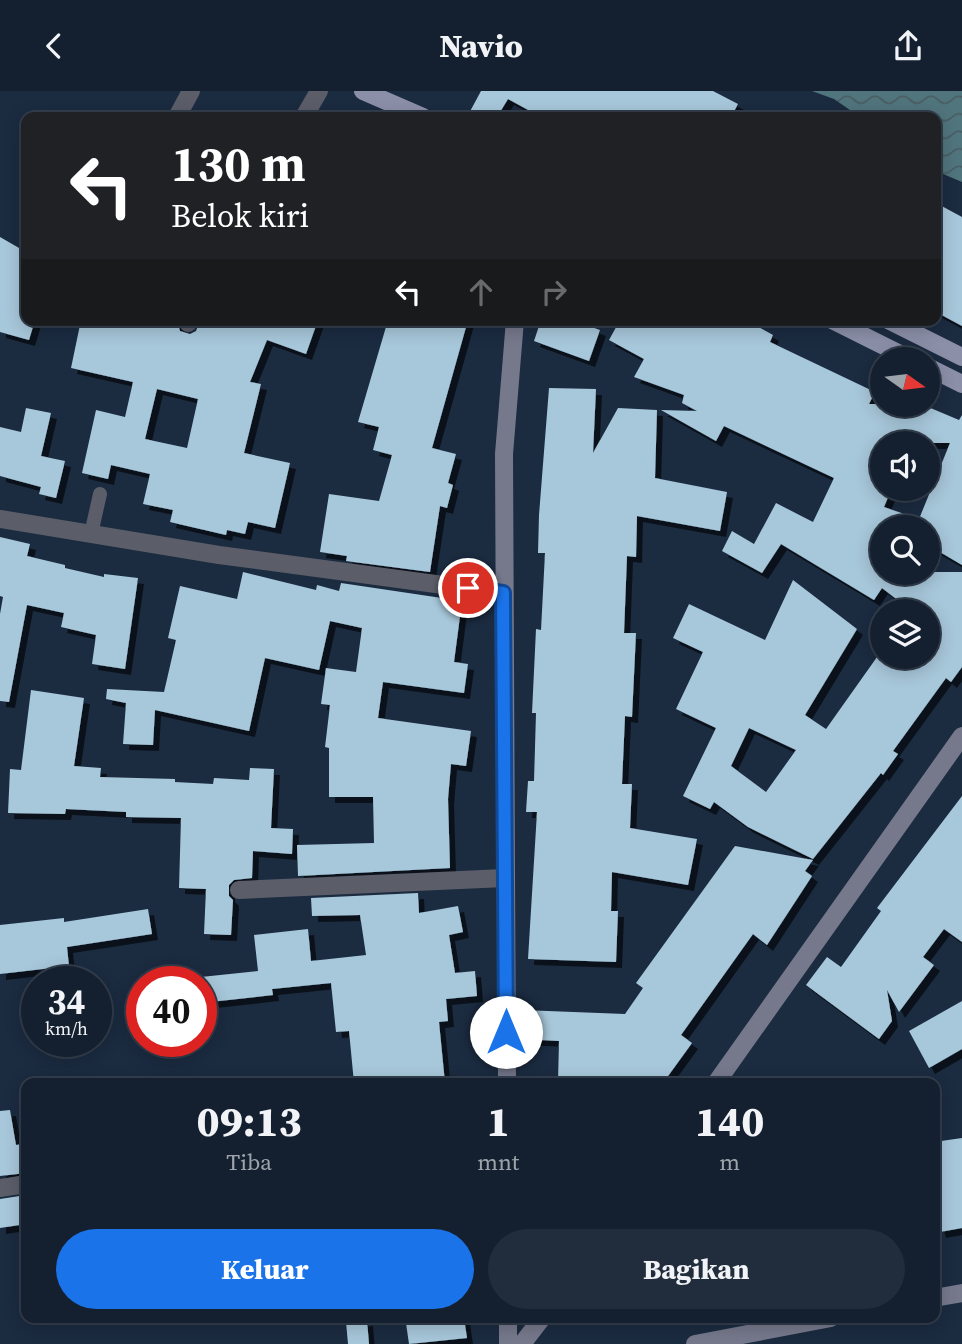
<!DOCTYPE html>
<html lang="id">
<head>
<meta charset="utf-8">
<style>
  body { margin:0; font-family:"Source Serif 4",serif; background:#212d3c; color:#f1f3f6; height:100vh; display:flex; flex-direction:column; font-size:26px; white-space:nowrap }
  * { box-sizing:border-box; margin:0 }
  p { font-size:23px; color:#9da3ab }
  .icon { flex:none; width:38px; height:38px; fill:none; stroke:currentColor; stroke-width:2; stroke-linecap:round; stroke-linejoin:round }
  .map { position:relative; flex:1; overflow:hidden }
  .panel { position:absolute; left:21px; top:987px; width:919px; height:245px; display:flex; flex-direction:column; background:#142030; border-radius:14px; box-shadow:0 4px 18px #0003,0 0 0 2px #333e4c }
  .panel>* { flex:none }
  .banner { position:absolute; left:21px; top:21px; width:920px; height:214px; border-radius:14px; box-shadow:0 4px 18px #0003,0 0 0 2px #333e4c; background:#202124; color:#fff; overflow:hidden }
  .needle { width:46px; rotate:104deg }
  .controls { position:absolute; left:870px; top:256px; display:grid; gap:14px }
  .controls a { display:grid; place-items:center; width:70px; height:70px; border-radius:50%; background:#142030; box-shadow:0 4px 18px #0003,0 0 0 2px #333e4c; font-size:35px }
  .speed { position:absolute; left:21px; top:875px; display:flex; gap:14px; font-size:35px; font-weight:700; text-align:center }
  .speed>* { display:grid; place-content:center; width:91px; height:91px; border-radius:50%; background:#142030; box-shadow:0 4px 18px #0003,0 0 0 2px #333e4c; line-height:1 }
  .speed small { font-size:18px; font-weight:400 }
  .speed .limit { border:10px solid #d22; background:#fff; color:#111 }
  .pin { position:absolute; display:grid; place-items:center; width:60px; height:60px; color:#fff; margin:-30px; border:4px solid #fff; border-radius:50%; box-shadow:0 2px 7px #0007 }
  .me { position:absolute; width:77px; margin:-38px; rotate:0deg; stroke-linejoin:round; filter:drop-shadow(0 0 5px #0008) }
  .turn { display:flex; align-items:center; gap:24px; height:147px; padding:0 35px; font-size:32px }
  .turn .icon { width:91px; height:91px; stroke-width:2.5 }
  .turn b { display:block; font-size:49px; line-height:60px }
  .lanes { display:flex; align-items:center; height:66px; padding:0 35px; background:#0003; justify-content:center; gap:35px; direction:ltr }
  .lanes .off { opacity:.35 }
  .eta { display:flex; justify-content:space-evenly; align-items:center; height:119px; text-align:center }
  .eta b { font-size:42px; font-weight:800; line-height:49px }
  .cta { display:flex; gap:14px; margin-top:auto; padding:14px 35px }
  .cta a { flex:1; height:80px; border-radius:42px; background:#1a73e8; color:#fff; font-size:28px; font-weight:800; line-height:80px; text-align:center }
  .cta a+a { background:#212d3c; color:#f1f3f6 }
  header { display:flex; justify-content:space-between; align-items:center; height:91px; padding:0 35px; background:#142030; font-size:32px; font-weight:800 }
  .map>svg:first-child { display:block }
  .water { fill:url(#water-waves) }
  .building { fill:#a7c7da; fill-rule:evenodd; filter:url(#shadow) }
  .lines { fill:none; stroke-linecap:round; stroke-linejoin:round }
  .lane { stroke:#5b5d69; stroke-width:14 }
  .street { stroke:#5b5d69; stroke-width:18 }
  .secondary { stroke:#76798c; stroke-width:18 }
  .primary { stroke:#8b8fa8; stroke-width:18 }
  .route-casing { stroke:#114b97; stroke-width:18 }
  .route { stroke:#1a73e8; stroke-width:12 }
</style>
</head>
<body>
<header><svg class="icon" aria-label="back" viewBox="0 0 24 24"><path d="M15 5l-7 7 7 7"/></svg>Navio<svg class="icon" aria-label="share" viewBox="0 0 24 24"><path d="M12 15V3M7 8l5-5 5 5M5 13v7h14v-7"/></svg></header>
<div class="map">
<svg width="962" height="1253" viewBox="0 0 962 1253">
  <defs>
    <pattern id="water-waves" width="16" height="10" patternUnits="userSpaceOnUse" patternTransform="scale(1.75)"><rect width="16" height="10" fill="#51757d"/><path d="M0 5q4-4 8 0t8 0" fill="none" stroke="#485d63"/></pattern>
    <filter id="shadow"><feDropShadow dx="6" dy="6" stdDeviation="0" flood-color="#0009"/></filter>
  </defs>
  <rect width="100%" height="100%" fill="#1b2b40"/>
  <path class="water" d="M812 0H962V91L936 80V26H860L834 8Z"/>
  <g class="building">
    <path d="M481 0H713L738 13 731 26H541L508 8 497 26H467Z"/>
    <path d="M936 112 962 126V235L936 221Z"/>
    <path d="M0 146 26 161V229H35L29 249 0 241Z"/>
    <path d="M81 229H177L180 240 190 243 196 240 200 229H318L306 263 267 249 250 291 261 293 244 362 290 372 275 437 248 431 245 443 227 439 226 444 170 431 173 419 143 413 150 383 111 374 108 388 82 382 96 319 125 326 133 291 71 277ZM157 298 198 308 187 357 145 348Z"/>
    <path d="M388 229H468L432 357 456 363 448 392 453 394 447 417 440 415 430 481 346 470 347 465 320 461 329 403 379 410 392 364 373 359 379 336 358 331Z"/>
    <path d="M541 229H572L600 239 589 270 534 250Z"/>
    <path d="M620 229H724L739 237 746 229 773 244 770 251 875 301 869 313H921L959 329 962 324V474L928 454V436H882V481H962V576L951 591 946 587 893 660 898 663 883 684 881 682 813 768 748 736 714 711 710 718 683 705 716 637 676 618 703 561 673 547 689 513 765 549 793 489 857 538 805 624 826 638 882 559V565H928V520H912L882 497 874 509 781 453 762 482 722 460 732 440 754 453 776 412 813 431 834 387 724 335 716 350 661 319 697 320 682 312 684 304 634 286 644 268 609 249ZM882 352H950L919 428 884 416 892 397H882ZM749 637 796 659 766 701 731 675Z"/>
    <path d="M549 297 596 298 593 362 618 317 657 319 655 387 727 401 720 440 637 425 636 466 627 465 624 542H636L632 626 625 625 622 693H632L630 737 697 748 688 794 612 781 611 820H618L616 871 528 868 537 721H526L528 690H534L536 622H532L536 538 541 539 545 462H538L539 424Z"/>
    <path d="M26 317 51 322 41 365 65 370 56 407 39 403 41 396 0 385V336L21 341Z"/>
    <path d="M0 446 30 453 27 465 65 474V477L104 486V483L138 487 125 578 92 573 96 544 61 536 64 522 27 514 9 611 0 610V523L3 506 0 505Z"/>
    <path d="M243 481 316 499 317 494 339 500 341 492 462 510 454 571 468 573 464 602 383 591 378 627 471 640 466 675 451 673 448 708 450 777 298 785 297 754 374 752 373 706H329V657L325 656 330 614 321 613 326 577 356 581 362 537 330 530 319 579 265 567 249 640 155 619 153 654 123 653 126 612 106 608 107 598 164 601 176 549 168 547 180 495 237 508Z"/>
    <path d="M31 599 84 607 74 675 101 677 100 686 175 688V691L213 693 214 687 249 689 250 677 274 678 271 737 293 738 292 763 253 760 252 787 234 789 229 794V805L233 809 231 844 204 843 206 798 179 797 181 727 126 726V721L66 718 65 723 8 722 10 678 21 679Z"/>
    <path d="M962 705V851L944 838 923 866 934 874 899 921 887 899 892 930 879 948 806 894 827 866 841 876 881 820 877 817Z"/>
    <path d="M735 755 813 769 805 780 812 785 767 854 753 843 681 944 692 952 663 992 558 991 559 950 521 948 522 919 625 923 643 897 636 892Z"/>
    <path d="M418 802 419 822 458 815 463 841 449 844 455 882 475 880 477 905 446 908 448 930 439 931 445 992H354L349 940 336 941 331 892 272 898 273 904 201 912V886L258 880 254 844 308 838 311 870 366 864 360 824 312 825 311 807Z"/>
    <path d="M148 818 152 843 67 856 69 875 0 883V834L64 827V831Z"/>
    <path d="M962 910V958L929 977 909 940Z"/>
    <path d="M10 1019 16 1054 24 1053 26 1082 0 1085V1020Z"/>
    <path d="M962 1047V1137L940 1141 938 1134 934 1135V1051Z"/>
    <path d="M26 1104V1133L0 1137V1108Z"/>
    <path d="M437 1227H464L467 1247 409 1253 406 1232Z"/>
    <path d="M367 1229 369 1253H348L346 1231Z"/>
  </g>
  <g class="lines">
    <path class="lane" d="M91 443 100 403"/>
    <g class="street">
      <path d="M177 26 191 0"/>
      <path d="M304 26 319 0"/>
      <path d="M188 232 189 229"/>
      <path d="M0 428 219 464 458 496"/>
      <path d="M468 497 504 502"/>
      <path d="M239 799 505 787"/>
      <path d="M0 1097 26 1093"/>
    </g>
    <g class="secondary">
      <path d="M507 992 504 363 515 229"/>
      <path d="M716 992 962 645"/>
      <path d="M934 1207 962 1202"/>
      <path d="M508 1253V1227"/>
      <path d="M522 1253 542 1227"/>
      <path d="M695 1253 831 1227"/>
    </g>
    <g class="primary">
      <path d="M363 0 423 26"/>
      <path d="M832 229 910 268"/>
      <path d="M888 229 962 266"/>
      <path d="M928 276 962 293"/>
    </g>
  </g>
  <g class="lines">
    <g class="route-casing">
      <path id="route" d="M468 497 503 502 506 941"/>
    </g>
    <use href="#route" class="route"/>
  </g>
</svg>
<div class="controls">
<a><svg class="needle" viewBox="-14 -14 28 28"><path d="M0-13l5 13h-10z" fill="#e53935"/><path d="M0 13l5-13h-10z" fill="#9da3ab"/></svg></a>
<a><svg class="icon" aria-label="sound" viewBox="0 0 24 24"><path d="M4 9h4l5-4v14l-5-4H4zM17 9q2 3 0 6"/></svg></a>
<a><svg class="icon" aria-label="search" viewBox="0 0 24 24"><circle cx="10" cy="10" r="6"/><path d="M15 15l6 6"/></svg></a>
<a><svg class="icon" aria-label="layers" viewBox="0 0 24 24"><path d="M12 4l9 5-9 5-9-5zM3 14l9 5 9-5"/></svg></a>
</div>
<div class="speed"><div>34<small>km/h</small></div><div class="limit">40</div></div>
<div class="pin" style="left:468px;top:497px;background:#d93025"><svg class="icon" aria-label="arrive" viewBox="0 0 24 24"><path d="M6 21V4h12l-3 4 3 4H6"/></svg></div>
<svg class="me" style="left:506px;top:941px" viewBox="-20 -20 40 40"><circle r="19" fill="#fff"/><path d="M0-13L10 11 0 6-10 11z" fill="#1a73e8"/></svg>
<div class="banner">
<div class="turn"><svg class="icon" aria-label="left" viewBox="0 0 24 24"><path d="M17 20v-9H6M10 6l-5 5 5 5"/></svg><div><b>130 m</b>Belok kiri</div></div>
<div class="lanes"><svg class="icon" aria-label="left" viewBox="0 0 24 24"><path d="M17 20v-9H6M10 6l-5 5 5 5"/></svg><svg class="icon off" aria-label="ahead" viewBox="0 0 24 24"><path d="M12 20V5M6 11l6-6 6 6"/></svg><svg class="icon off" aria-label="right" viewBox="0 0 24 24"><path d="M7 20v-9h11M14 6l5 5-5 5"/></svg></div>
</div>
<section class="panel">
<div class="eta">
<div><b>09:13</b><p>Tiba</p></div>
<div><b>1</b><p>mnt</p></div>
<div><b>140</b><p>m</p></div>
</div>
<div class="cta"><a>Keluar</a><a>Bagikan</a></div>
</section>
</div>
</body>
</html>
